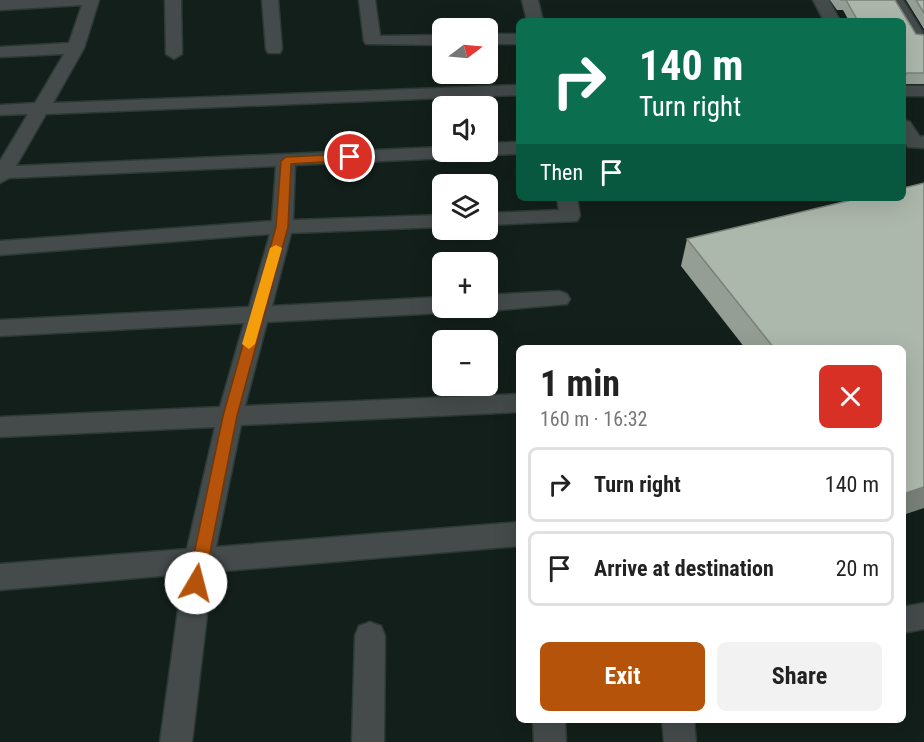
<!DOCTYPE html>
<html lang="en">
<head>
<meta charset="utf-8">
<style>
  body { margin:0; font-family:"Roboto Condensed",sans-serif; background:#f2f2f2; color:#222; height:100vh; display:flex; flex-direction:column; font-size:22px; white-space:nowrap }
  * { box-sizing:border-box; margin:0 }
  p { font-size:20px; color:#767676 }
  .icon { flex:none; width:33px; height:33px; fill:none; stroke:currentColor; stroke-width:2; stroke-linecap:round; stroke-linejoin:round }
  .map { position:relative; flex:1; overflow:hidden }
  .side { position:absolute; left:516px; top:345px; width:390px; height:378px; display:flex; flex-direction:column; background:#fff; border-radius:9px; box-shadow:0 6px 24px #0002 }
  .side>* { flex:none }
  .banner { position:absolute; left:516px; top:18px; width:390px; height:183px; border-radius:9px; box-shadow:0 6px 24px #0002; background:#0b6e4f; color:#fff; overflow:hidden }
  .needle { width:39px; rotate:74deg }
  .buttons { position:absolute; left:432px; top:18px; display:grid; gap:12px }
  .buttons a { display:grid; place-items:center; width:66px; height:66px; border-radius:9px; background:#fff; box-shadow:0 6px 24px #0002; font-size:30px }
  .pin { position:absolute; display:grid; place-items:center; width:51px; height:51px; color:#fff; margin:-26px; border:3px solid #fff; border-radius:50%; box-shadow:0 2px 6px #0007 }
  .me { position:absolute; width:66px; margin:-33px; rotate:8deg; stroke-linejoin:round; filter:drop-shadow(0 0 4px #0008) }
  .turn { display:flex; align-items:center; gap:21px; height:126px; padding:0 24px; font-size:27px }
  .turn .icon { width:78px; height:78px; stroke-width:2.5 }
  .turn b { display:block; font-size:42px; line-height:51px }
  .then { display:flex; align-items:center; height:57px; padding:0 24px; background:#0003; gap:12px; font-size:22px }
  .round { display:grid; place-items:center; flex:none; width:63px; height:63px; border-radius:9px; background:#f2f2f2 }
  .head { display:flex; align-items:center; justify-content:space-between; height:102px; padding:0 24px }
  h1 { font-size:36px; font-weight:700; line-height:45px }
  .primary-button { display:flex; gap:12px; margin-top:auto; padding:12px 24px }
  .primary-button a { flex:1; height:69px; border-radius:9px; background:#b45309; color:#fff; font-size:24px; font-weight:700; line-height:69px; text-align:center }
  .primary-button a+a { background:#f2f2f2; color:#222 }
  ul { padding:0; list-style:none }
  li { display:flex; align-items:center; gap:18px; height:75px; margin:0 12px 9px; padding:0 12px; border:3px solid #e0e0e0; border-radius:9px }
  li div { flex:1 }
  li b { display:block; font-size:22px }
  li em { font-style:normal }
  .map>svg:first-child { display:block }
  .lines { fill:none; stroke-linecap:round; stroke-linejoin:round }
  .minor-casing { stroke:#2d3934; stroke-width:3 }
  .minor { fill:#444b4a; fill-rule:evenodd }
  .wall { fill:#959e95 }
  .shaded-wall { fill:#798179 }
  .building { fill:#adb8ad; stroke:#798179; stroke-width:1.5 }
  .route { fill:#b45309; stroke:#753606; stroke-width:1.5 }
  .slow { fill:#f59e0b }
</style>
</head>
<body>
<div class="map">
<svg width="924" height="742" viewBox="0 0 924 742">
  <rect width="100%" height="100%" fill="#131f1a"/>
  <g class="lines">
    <g class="minor-casing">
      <g id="minor">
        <path d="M0 0H99L84 48 53 103 519 85V95L46 114 16 166 442 147V152H459L457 156 450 158 295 165 293 220 442 215V227L291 233 272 306 442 297V308H452L442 313 267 322 245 406 519 394V412L241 425 216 547 519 522V546L212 572 192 742H160L183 574 0 590V564L187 549 215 427 0 437V417L220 407 244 323 0 336V320L249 307 270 234 0 255V241L272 221 276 166 9 178 0 183V161L28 114 0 115V105L35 103 64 54 0 57V47L69 43 82 5 0 10Z"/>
        <path d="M165 0H181L182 54 174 59 166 54Z"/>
        <path d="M262 0H278L282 49 280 53H268L266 49Z"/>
        <path d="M359 0H375L380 36 442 35V45L366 44 364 41Z"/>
        <path d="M522 0H538L543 21H527Z"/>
        <path d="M813 0H829L840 21H824Z"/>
        <path d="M887 0H903L924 34 923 39H911L903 26V21H900Z"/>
        <rect x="488" y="34" width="31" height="10"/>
        <rect x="903" y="86" width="21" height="10"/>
        <path d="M903 120 910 122 920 137 924 136V148L908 147 903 139Z"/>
        <path d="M519 142V154L488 155 480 152H488V143Z"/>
        <path d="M557 198H577L580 216 577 221 488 225V213L559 210Z"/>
        <path d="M559 291 567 294 570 299 567 304 488 311 480 308H488V295Z"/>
        <path d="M924 603V629L903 633V607Z"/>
        <path d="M370 622 381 626 385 636 384 742H352L355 636 359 626Z"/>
        <path d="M533 720H565L566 742H534Z"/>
        <path d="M662 720H694L696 742H664Z"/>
      </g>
    </g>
    <use href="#minor" class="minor"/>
  </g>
  <g class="wall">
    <path d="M830 0H895L916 34 924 35V84H903V21H849L843 10H837Z"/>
    <path d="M906 0H924V29Z"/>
    <path d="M687 239 903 348H745L681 266Z"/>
  </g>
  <path class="shaded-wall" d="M924 487V508L903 515V494Z"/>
  <g class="building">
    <path d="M840 0H895L916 34 924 35V73H907L905 76H903V21H858L846 0Z"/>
    <path d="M916 0H924V13Z"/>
    <path d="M924 183V487L903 494V348H774L687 239 860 198H903V188Z"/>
  </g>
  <path class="route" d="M350 154 355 157 353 160 291 164 288 227 237 416 204 583 202 588 196 590 190 588 188 583 223 416 276 227 281 161 286 157Z"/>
  <path class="slow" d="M276 245 282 248 255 344 249 349 242 344 270 248Z"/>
</svg>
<div class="buttons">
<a><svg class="needle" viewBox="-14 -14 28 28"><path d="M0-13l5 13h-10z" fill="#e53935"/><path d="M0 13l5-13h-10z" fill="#767676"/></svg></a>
<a><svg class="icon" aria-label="sound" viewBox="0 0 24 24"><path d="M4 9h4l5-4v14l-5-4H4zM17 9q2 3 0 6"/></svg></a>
<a><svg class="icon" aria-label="layers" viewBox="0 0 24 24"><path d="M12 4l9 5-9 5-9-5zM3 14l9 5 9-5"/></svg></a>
<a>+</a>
<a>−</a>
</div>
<div class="pin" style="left:350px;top:157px;background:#d93025"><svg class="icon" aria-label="arrive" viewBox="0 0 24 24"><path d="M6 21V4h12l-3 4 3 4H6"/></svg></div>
<svg class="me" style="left:196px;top:583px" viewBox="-20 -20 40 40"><circle r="19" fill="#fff"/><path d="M0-13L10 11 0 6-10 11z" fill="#b45309"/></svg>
<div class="banner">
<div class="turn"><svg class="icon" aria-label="right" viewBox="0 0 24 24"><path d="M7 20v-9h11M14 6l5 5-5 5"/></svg><div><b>140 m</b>Turn right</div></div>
<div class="then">Then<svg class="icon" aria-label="arrive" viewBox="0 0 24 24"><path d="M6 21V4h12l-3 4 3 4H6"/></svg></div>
</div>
<section class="side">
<div class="head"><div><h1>1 min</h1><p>160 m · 16:32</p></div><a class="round" style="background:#d93025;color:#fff"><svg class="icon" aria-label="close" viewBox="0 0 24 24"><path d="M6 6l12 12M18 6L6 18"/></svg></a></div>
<ul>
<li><svg class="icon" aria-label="right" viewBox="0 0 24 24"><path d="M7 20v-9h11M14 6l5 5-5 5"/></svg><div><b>Turn right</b></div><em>140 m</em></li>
<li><svg class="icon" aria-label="arrive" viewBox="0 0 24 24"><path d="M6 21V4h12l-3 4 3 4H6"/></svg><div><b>Arrive at destination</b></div><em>20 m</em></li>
</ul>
<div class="primary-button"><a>Exit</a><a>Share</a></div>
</section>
</div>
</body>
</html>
